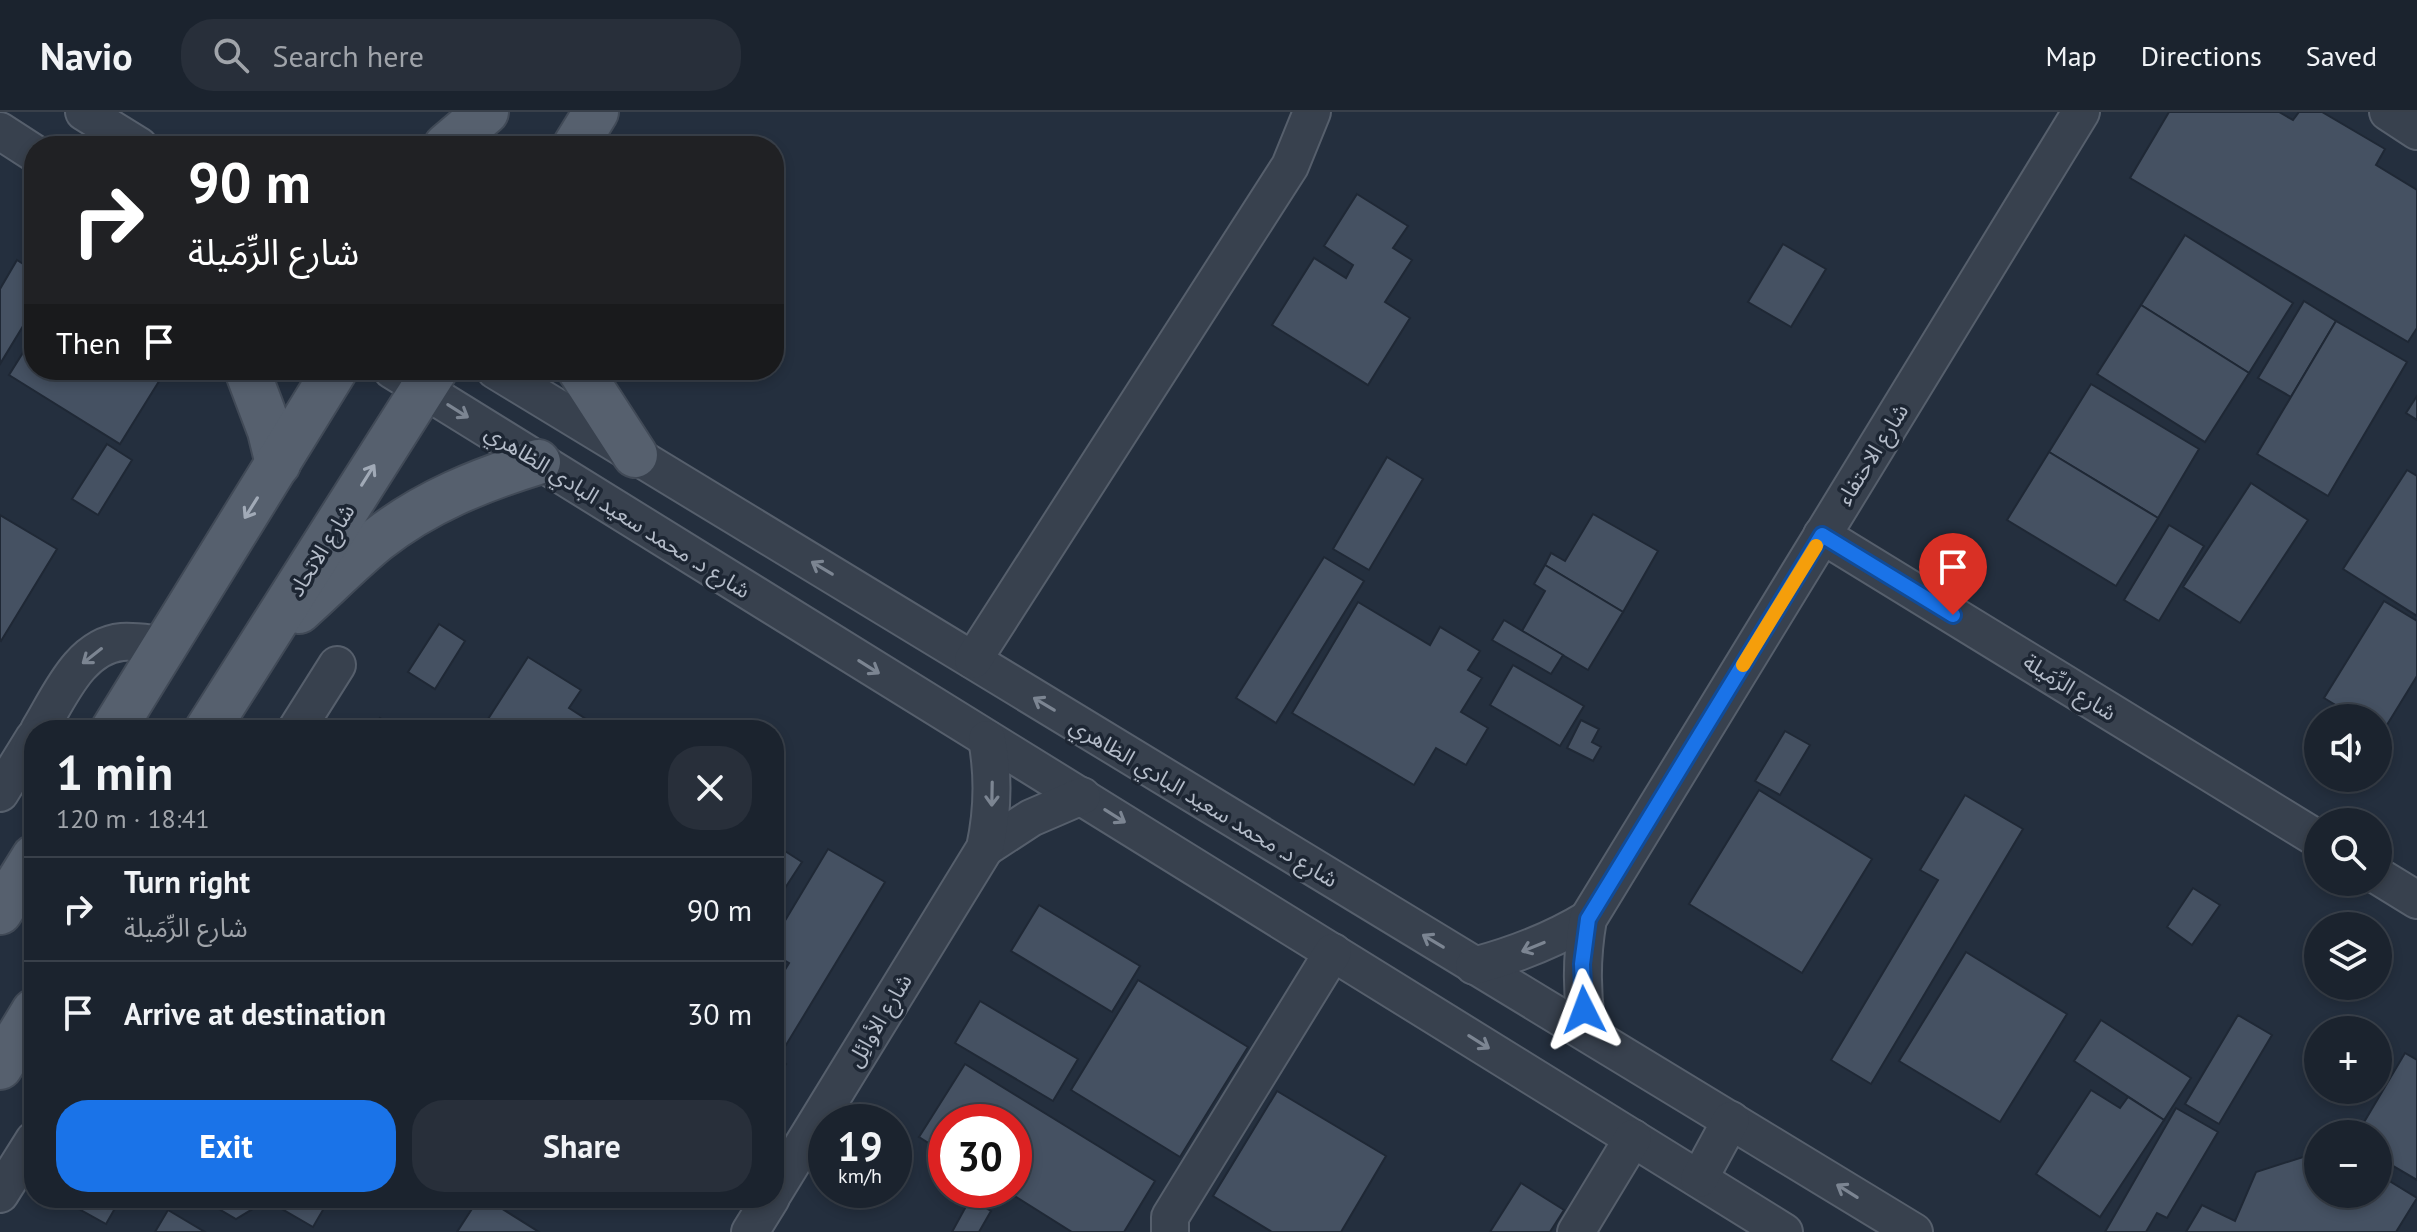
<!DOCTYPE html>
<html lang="en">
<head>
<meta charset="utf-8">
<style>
  body { margin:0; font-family:"PT Sans","Noto Sans Arabic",sans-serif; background:#282f3a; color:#f1f3f6; height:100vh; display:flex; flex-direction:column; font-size:30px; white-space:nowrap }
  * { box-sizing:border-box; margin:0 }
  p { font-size:26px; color:#a0a4aa }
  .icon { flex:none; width:44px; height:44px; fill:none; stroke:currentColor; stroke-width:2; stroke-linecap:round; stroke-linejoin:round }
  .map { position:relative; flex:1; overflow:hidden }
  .sheet { position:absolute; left:24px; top:608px; width:760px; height:488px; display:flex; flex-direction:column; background:#1b232e; border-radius:32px; box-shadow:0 4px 12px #0003,0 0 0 2px #39404a }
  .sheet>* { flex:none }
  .guide { position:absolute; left:24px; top:24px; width:760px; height:244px; border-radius:32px; box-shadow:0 4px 12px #0003,0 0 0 2px #39404a; background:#202124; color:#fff; overflow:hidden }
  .buttons { position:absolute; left:2304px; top:592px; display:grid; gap:16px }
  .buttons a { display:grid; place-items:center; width:88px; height:88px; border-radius:50%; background:#1b232e; box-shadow:0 4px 12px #0003,0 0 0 2px #39404a; font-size:40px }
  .speed { position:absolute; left:808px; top:992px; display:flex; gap:16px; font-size:40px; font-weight:700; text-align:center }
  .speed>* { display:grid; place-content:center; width:104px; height:104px; border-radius:50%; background:#1b232e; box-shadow:0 4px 12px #0003,0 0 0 2px #39404a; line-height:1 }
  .speed small { font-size:20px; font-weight:400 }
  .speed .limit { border:12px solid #d22; background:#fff; color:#111 }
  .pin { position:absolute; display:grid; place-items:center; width:68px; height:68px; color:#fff; margin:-82px -34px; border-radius:50% 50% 50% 0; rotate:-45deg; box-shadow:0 0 8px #0007 }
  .pin .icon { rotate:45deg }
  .me { position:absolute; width:88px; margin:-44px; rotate:357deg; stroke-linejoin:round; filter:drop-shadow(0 0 6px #0008) }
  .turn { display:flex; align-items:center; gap:28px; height:168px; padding:0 32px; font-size:36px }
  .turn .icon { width:104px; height:104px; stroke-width:2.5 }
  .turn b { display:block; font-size:56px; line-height:68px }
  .then { display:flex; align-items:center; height:76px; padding:0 32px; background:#0003; gap:16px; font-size:30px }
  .round { display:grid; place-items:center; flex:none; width:84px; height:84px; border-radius:32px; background:#282f3a }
  .overview { display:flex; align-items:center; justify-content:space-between; height:136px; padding:0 32px }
  h1 { font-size:48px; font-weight:600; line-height:60px }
  .action { display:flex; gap:16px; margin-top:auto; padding:16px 32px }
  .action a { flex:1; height:92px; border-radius:32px; background:#1a73e8; color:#fff; font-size:32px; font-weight:600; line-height:92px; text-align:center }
  .action a+a { background:#282f3a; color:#f1f3f6 }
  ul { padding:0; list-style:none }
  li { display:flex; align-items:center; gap:24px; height:104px; padding:0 32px; border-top:2px solid #39404a }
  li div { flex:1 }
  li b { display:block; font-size:30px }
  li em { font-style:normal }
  header { display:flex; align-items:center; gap:48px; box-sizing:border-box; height:112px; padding:0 40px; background:#1b232e; border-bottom:2px solid #39404a }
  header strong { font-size:38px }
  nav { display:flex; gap:44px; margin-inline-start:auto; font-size:28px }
  .search { width:560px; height:72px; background:#282f3a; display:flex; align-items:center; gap:20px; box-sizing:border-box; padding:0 28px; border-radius:32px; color:#a0a4aa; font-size:30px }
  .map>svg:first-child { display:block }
  .building { fill:#455162; stroke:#1f2835; stroke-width:2 }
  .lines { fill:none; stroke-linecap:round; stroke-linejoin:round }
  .minor-casing { stroke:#565f6c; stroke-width:40 }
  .major-casing { stroke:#414a57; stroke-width:48 }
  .minor { stroke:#38414e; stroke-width:36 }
  .major { stroke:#56606e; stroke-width:44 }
  .oneway { stroke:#7c8592 }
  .oneway2 { stroke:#a1aab7 }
  .route-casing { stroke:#114b97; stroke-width:20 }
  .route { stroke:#1a73e8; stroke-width:14 }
  .slow { stroke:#f59e0b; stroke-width:14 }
  .labels { text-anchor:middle; stroke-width:7; stroke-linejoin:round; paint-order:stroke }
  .street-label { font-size:22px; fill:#b4bcc9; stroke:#1d2633 }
</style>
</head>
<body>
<header>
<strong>Navio</strong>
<div class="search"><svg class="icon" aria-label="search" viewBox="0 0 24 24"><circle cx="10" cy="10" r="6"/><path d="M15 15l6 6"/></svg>Search here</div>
<nav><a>Map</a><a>Directions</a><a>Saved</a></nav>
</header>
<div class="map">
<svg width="2417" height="1120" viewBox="0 0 2417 1120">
  <rect width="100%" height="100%" fill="#242f3e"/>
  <g class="building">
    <path d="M2169 0H2279L2293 8 2299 0H2322L2385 37 2376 53 2417 78V216L2408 230 2130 66Z"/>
    <path d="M1357 82 1408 114 1393 136 1412 148 1385 190 1410 206 1368 273 1272 213 1314 146 1346 166 1353 153 1324 134Z"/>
    <path d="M2185 123 2293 191 2249 261 2141 193Z"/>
    <path d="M1783 132 1826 157 1791 215 1748 190Z"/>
    <path d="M17 148 34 159V196L0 252V177Z"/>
    <path d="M2304 189 2336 209 2291 285 2258 266Z"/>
    <path d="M2141 193 2249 261 2205 330 2097 262Z"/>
    <path d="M2336 209 2407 250 2328 384 2257 342Z"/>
    <path d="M34 223V258H166L120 332 9 263Z"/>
    <path d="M2091 272 2199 337 2158 406 2049 340Z"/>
    <path d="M2417 284V308L2406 301Z"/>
    <path d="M107 332 132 348 98 403 72 387Z"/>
    <path d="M2049 340 2158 406 2116 474 2007 408Z"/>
    <path d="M1387 345 1423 367 1369 458 1333 437Z"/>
    <path d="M2407 358 2417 364V504L2343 457Z"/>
    <path d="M2251 371 2308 408 2240 511 2183 475Z"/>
    <path d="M1593 402 1658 439 1623 500 1545 453 1551 441 1565 449Z"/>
    <path d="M0 403 57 437 1 529 0 528Z"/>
    <path d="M2169 413 2204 434 2159 509 2124 488Z"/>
    <path d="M1324 445 1364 469 1276 611 1236 586Z"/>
    <path d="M1545 453 1623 500 1588 558 1522 519 1545 479 1534 472Z"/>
    <path d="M2384 489 2417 509V564L2382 621 2378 619V606H2357L2324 586Z"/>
    <path d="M1358 490 1430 533 1440 515 1480 539 1468 558 1482 566 1461 600 1488 616 1466 653 1436 636 1414 673 1292 601Z"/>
    <path d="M1504 508 1563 543 1551 562 1492 528Z"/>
    <path d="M439 512 465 529 435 577 408 560Z"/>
    <path d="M528 545 581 578 569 596 603 618H481Z"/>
    <path d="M1513 553 1584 594 1560 634 1490 593Z"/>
    <path d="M380 606 400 618H373Z"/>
    <path d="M1581 608 1599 617 1592 630 1601 635 1593 649 1567 636Z"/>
    <path d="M1785 619 1810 633 1780 683 1755 669Z"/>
    <path d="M1759 678 1872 747 1802 861 1689 792Z"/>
    <path d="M1965 683 2023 717 1871 972 1831 948 1938 768 1920 758Z"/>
    <path d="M774 732 802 750 774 793Z"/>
    <path d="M828 737 885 770 786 933 774 926V876L789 851 774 842V827Z"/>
    <path d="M2193 776 2220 793 2192 833 2167 815Z"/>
    <path d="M1039 793 1140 854 1112 900 1011 839Z"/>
    <path d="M1966 840 2067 902 2000 1010 1899 949Z"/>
    <path d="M1138 868 1248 935 1180 1045 1071 978Z"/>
    <path d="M980 889 1078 947 1053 989 955 931Z"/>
    <path d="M2238 903 2272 923 2219 1012 2185 992Z"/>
    <path d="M2101 908 2191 966 2164 1008 2074 949Z"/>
    <path d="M2405 941 2417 948V1068L2378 1045V1022H2357Z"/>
    <path d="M774 944 786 952 774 972Z"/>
    <path d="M965 952 1155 1069 1124 1120H1072L1005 1078H1014V1010H946V1042L919 1025Z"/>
    <path d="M2091 978 2120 996 2128 985 2164 1008 2100 1105 2036 1062Z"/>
    <path d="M1277 979 1386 1044 1341 1120H1272L1213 1084Z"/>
    <path d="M2176 996 2218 1020 2167 1106 2157 1101 2146 1120H2105Z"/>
    <path d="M2303 1045 2318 1056V1082H2378V1062L2417 1086 2396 1120H2186L2202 1093 2235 1109 2256 1060Z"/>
    <path d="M1521 1071 1564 1098 1550 1120H1490Z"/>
    <path d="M85 1086H121L106 1112 79 1097Z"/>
    <path d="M200 1086H271L236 1107Z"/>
    <path d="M288 1086H330L313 1115 282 1097Z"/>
    <path d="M479 1086H485L539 1120H457Z"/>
    <path d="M970 1087 991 1099 979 1120H952Z"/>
    <path d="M168 1098 205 1120H155Z"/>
  </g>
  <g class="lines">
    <g class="minor-casing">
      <g id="minor">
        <path d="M84 0 139 34"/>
        <path d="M2388 0 2417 19"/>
        <path d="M0 19 34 41"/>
        <path d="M392 258 1784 1120"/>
        <path d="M495 258 1914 1120"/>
        <path d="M1822 423 2318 727"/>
        <path d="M973 548 1290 54 1312 0"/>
        <path d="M39 618C59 586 79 534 122 530 136 529 151 532 165 533"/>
        <path d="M296 618 337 553"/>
        <path d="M0 681 34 626"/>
        <path d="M985 736 1031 706 1082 684"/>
        <path d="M2378 764 2417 788"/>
        <path d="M1474 854C1515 843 1552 829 1588 807"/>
        <path d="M1588 921C1581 882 1581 846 1588 807L2081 0"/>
        <path d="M1699 1067 1731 1008"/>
        <path d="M774 1080 985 736C993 699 994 665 987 627"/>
        <path d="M0 1082 34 1028"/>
        <path d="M750 1120 771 1086"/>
        <path d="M1170 1120V1105L1333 840"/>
        <path d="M1576 1120 1633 1026"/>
      </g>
    </g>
    <g class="major-casing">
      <g id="major">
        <path d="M446 34 486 0"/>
        <path d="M575 34 596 0"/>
        <path d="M247 258 270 319 278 352"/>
        <path d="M580 258 635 343"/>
        <path d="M299 499C325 476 350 450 377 428 425 390 480 368 538 350"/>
        <path d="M113 618 335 258"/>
        <path d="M207 618 435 258"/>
        <path d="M0 800 34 745"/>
        <path d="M0 955 34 899"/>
      </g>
    </g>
    <use href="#minor" class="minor"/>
    <use href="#major" class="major"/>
  </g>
  <defs><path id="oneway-shaft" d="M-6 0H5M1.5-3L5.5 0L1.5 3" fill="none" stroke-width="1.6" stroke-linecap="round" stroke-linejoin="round" transform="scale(2)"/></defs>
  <g class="oneway">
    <use href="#oneway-shaft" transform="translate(458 299) rotate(32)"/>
    <use href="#oneway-shaft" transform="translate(822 456) rotate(-149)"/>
    <use href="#oneway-shaft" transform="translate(92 544) rotate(142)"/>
    <use href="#oneway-shaft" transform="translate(869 555) rotate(32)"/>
    <use href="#oneway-shaft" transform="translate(1044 592) rotate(-149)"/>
    <use href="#oneway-shaft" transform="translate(992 682) rotate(91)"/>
    <use href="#oneway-shaft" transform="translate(1115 704) rotate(32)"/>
    <use href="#oneway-shaft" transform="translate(1433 829) rotate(-149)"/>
    <use href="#oneway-shaft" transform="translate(1533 835) rotate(158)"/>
    <use href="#oneway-shaft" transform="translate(1479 930) rotate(32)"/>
    <use href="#oneway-shaft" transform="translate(1847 1079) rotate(-148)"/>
  </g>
  <g class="oneway2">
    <use href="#oneway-shaft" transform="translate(368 363) rotate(-58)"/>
    <use href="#oneway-shaft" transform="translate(251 396) rotate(122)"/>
  </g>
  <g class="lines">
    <g class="route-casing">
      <path id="route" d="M1584 898 1582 852 1588 807 1822 423 1953 503"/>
    </g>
    <use href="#route" class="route"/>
    <path class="slow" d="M1743 553 1816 434"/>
  </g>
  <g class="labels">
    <g class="street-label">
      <text transform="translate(1872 342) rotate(-58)" y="8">شارع الاحتفاء</text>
      <text transform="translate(618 399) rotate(32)" y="8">شارع د. محمد سعيد البادي الظاهري</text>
      <text transform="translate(321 438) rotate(-58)" y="8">شارع الاتحاد</text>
      <text transform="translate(2070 575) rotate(32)" y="8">شارع الرِّمَيلة</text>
      <text transform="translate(1204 690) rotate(31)" y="8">شارع د. محمد سعيد البادي الظاهري</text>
      <text transform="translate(879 908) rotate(-59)" y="8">شارع الأوائِل</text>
    </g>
  </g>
</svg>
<div class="buttons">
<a><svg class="icon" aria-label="sound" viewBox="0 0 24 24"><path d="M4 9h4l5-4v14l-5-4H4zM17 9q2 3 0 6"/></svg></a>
<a><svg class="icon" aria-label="search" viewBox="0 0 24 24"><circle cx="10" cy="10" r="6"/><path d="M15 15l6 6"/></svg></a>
<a><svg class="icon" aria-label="layers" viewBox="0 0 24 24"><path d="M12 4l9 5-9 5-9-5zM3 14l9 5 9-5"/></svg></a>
<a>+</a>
<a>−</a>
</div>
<div class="speed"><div>19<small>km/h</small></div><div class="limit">30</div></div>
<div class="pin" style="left:1953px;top:503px;background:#d93025"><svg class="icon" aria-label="arrive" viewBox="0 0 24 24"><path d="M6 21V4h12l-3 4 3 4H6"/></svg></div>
<svg class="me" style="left:1584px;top:898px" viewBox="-20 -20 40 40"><path d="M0-17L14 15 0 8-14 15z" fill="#1a73e8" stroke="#fff" stroke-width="4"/></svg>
<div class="guide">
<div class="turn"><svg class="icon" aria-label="right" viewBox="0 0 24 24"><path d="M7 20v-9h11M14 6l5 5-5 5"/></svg><div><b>90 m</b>شارع الرِّمَيلة</div></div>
<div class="then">Then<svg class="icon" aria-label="arrive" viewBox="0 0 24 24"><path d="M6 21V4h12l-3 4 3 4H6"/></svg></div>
</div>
<section class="sheet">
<div class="overview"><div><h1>1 min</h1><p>120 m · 18:41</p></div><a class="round"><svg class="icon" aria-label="close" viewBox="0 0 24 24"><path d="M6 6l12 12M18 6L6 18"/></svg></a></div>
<ul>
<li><svg class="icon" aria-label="right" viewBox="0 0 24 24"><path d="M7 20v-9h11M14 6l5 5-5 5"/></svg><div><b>Turn right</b><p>شارع الرِّمَيلة</p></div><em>90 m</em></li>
<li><svg class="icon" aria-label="arrive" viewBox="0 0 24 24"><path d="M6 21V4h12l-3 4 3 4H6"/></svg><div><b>Arrive at destination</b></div><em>30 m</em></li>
</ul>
<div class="action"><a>Exit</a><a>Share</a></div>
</section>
</div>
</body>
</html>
